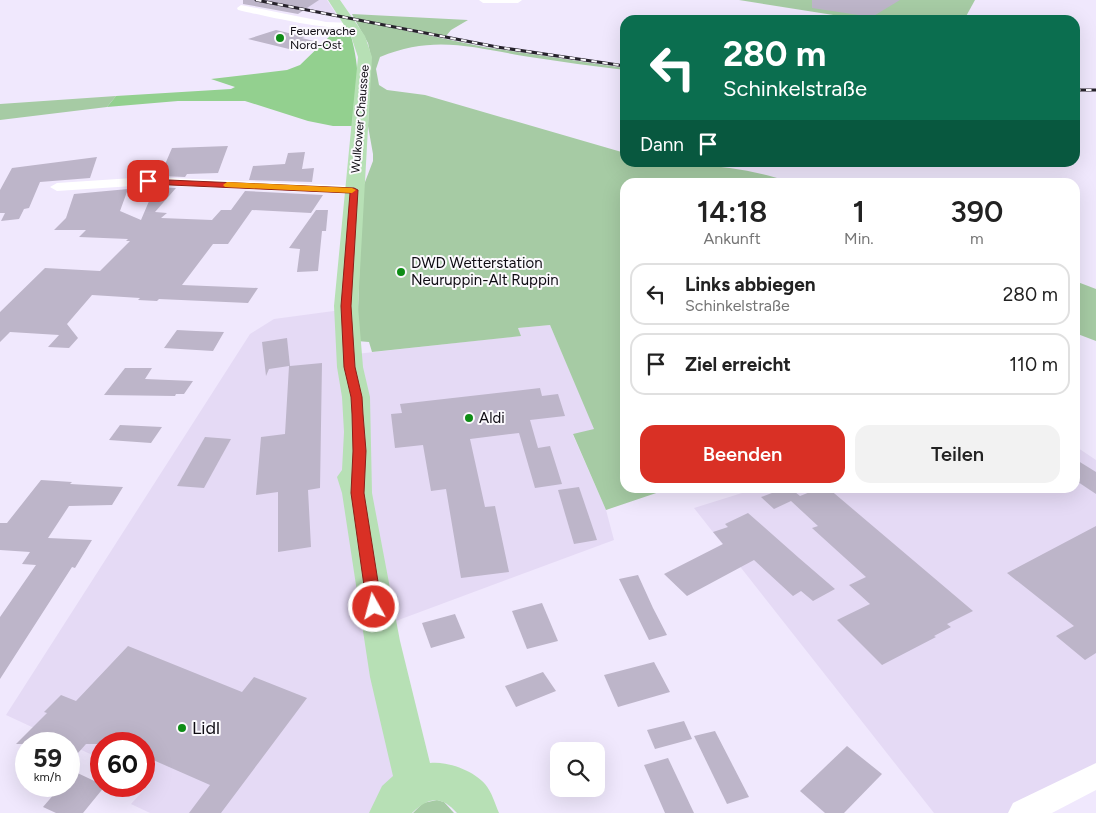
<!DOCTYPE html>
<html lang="de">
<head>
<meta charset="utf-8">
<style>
  body { margin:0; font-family:Figtree,sans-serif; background:#f2f2f2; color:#222; height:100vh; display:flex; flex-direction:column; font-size:19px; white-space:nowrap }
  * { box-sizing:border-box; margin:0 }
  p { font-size:16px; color:#767676 }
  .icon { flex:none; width:28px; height:28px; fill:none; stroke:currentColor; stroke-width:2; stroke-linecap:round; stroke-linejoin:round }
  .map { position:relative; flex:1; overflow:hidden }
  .drawer { position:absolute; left:620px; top:178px; width:460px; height:315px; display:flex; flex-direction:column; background:#fff; border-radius:15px; box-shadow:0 5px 20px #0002 }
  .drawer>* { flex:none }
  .top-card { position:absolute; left:620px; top:15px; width:460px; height:152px; border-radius:15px; box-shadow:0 5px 20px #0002; background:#0b6e4f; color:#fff; overflow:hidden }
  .controls { position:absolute; left:550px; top:742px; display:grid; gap:10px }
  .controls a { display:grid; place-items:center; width:55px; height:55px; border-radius:10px; background:#fff; box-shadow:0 5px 20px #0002; font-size:25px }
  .speed { position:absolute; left:15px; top:732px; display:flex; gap:10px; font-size:25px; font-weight:700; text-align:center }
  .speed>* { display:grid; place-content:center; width:65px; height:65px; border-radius:50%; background:#fff; box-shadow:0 5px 20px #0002; line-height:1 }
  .speed small { font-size:12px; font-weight:400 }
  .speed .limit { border:8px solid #d22; background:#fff; color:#111 }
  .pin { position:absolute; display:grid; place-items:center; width:42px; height:42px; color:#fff; margin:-21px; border-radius:10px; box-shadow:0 2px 8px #0006 }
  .me { position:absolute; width:55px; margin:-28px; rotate:353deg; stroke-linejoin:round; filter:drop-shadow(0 0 4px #0008) }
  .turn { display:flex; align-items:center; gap:18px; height:105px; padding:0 20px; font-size:22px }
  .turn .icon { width:65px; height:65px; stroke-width:2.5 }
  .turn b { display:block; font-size:35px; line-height:42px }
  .then { display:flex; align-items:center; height:48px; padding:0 20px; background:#0003; gap:10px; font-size:19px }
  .eta { display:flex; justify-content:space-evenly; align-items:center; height:85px; text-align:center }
  .eta b { font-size:30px; font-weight:600; line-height:35px }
  .action { display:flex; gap:10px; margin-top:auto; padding:10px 20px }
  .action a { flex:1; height:58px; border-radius:15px; background:#d93025; color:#fff; font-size:20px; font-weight:600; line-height:58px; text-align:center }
  .action a+a { background:#f2f2f2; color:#222 }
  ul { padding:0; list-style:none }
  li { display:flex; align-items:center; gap:15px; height:62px; margin:0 10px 8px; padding:0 10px; border:2px solid #e0e0e0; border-radius:15px }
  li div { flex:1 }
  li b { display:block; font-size:19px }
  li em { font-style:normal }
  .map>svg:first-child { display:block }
  .built { fill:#e5daf5 }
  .green { fill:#a6cba4 }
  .forest { fill:#93d08f }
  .building { fill:#bdb5c9 }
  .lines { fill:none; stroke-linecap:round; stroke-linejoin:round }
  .minor { fill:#fff; fill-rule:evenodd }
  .primary { fill:#b7e0b5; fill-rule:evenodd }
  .rail-casing { stroke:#26222b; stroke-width:3 }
  .rail { stroke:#fbf9fd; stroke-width:2; stroke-dasharray:5.5; stroke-linecap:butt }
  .route { fill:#d93025; stroke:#8d1f18 }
  .slow { fill:#f59e0b }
  .poi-dot { fill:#0e8c16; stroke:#fbf9fd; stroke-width:2 }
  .labels { text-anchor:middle; stroke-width:4; stroke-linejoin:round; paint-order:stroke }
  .far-poi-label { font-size:12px; fill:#0e0b12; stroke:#fbf9fd; text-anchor:start }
  .far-street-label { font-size:12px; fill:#0e0b12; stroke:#fbf9fd }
  .poi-label { font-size:15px; fill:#0e0b12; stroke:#fbf9fd; text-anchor:start }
  .near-poi-label { font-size:18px; fill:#0e0b12; stroke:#fbf9fd; text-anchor:start }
</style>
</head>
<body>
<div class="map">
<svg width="1096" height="813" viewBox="0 0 1096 813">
  <rect width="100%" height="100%" fill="#f0e8fd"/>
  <g class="built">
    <path d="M252 0H327L338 17Z"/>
    <path d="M354 18 537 53 625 65V68L484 47Z"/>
    <path d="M356 308V354L520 336 518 328 550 325 595 429 573 435 606 510 614 540 377 628 403 742 390 813H150L131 804 151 782 144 778V744H101V759L6 715 250 334 274 319Z"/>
    <path d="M1075 446 1096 460V773L1019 813H934L694 508 758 488H1075Z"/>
  </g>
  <g class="green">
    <path d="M739 0H975L964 20H865Z"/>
    <path d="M352 14 468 20 451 30 446 36 354 18Z"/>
    <path d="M355 20 484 47 625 68V70C593 66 562 62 530 57 474 48 435 34 380 57L376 69 379 85 387 90 425 95 625 153V162C680 163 738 164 790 182H625V488H671L606 510 573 434 594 429 550 325 518 328 521 336 372 352 369 342 357 341 362 190 373 161V154L368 126 371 57 368 43Z"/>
    <path d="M116 96 107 107 0 120V104Z"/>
    <path d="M1075 281 1096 289V341L1075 333Z"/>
    <path d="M437 800 444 802 454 813H413L423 803Z"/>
  </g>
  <path class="forest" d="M330 36H351C360 69 359 92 353 126H333L308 121 245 101H178L107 107 116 96 231 89 235 87 211 79 287 70 300 65Z"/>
  <g class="building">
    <path d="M243 0H319L298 14 243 4Z"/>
    <path d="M812 0H900L872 17 812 8Z"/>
    <path d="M276 30 305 37 302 38 314 41 289 49 248 39Z"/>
    <path d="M228 146 218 173 187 174 185 177 160 176 172 148Z"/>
    <path d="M305 152 302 169 314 168 312 182 249 180 253 166 285 164 288 153Z"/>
    <path d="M97 157 90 178 40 182 29 208 24 209 19 219 1 221 5 213H0V190L12 168Z"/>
    <path d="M155 187 176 188 155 212 167 213 161 218 212 220 221 210H231L245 191 323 195 311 213 252 210 228 244H213L182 285 258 288 248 303 159 299 157 301 138 300 140 298 92 295 67 324 78 338 69 348 48 347 59 335 10 332 0 342V312L45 268 100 271 130 241H126L128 239 79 237 86 230H54L66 218 74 194 128 189 120 211 141 220Z"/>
    <path d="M316 210H328L326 231H322L318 271 297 272 300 249 289 248Z"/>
    <path d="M177 330 196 331 224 332 213 351 164 348Z"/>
    <path d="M287 338 290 366 322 363 320 488 308 490 311 547 278 552V492L256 495 261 437 285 434 289 366 269 369 266 376 262 342Z"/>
    <path d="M125 368H152L145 379 193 381 184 394H176L175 396 104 395Z"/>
    <path d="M540 388 542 396 558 394 565 416 530 420 538 448 550 446 562 484 535 488 519 433 470 439 485 507 495 506 509 572 461 578 446 489 431 491 423 445 395 448 391 414 402 413 400 404Z"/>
    <path d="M120 425 162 427 151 443 109 440Z"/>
    <path d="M205 437 231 439 204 488 177 486Z"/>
    <path d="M1075 459 1096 472V494L1075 480Z"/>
    <path d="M41 480 72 482 70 484 123 487 112 505 69 506 48 538 92 540 75 568 72 567 0 679V617L36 565 22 564 30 552 0 550V523H7Z"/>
    <path d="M579 487 597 540 574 544 558 490Z"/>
    <path d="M785 488H790L800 496 820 488H828L973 611 947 624 951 627 934 636 936 637 882 665 837 620 870 604 849 585 866 577 812 528 818 526 791 501 774 509 761 497Z"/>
    <path d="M748 513 799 558 835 589 813 601 801 591 793 596 754 560 687 596 664 574 723 544 713 532 728 527 725 524Z"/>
    <path d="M1096 526V653L1085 660 1056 636 1074 626 1007 573Z"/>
    <path d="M638 575 653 608 667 635 649 640 619 579Z"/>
    <path d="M542 603 558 641 527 649 512 611Z"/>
    <path d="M455 614 465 638 431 648 422 623Z"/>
    <path d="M128 646 242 692 254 677 307 698 221 813H189L210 785 144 756V744H86L69 763V744H16L47 713 44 712 61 695 76 701Z"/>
    <path d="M654 662 670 692 618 707 604 675Z"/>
    <path d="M543 672 556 691 516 707 505 686Z"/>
    <path d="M684 721 692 739 655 749 647 730Z"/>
    <path d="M715 731 749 797 727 804 694 736Z"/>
    <path d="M847 746 882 774 844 813H825L800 791Z"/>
    <path d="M668 758 694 813H665L644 765Z"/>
    <path d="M69 769 105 786 83 813H56L43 807 61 786H69Z"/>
  </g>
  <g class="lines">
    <g class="minor">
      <path d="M479 0H522L518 3H483Z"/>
      <path d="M241 5 326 22 351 23 356 26C344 35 256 14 238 10L237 8Z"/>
      <path d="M148 177 354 186 361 190 354 194 148 185 57 191 50 187 57 183Z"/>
      <path d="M1096 763V790L1052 813H1008L1013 803Z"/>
    </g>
    <path class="primary" d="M328 0H340L365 36 372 57 358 306 363 367 370 397 372 493 400 641 430 763C448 761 474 771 485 784 492 792 495 804 499 813H457C441 795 429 797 412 813H369L382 786 393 776 370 677 342 493 337 477 342 470 344 432 342 397 337 367 334 306 358 57 351 36Z"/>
    <g class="rail-casing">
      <g id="rail">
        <path d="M256 0 497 47 625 66"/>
        <path d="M1075 90H1096"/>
      </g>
    </g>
    <use href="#rail" class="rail"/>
  </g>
  <path class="route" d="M145 179 354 188 358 190 351 306 355 367 362 397 363 414 366 451 364 493 382 607 379 611H369L367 607 351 493 353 451 352 414 351 397 344 367 341 306 350 193 148 184 145 183Z"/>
  <path class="slow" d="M227 182 352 188 356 190 352 193 225 187 223 185Z"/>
  <g class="poi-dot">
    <circle cx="280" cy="38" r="5"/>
    <circle cx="401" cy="272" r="5"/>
    <circle cx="469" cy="418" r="5"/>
    <circle cx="182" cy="728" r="5"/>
  </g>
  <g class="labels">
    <g class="far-poi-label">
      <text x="290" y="35">Feuerwache<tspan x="290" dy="14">Nord-Ost</tspan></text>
    </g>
    <g class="far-street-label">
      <text transform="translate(360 119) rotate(-85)" y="4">Wulkower Chaussee</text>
    </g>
    <g class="poi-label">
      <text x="411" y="268">DWD Wetterstation<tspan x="411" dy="17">Neuruppin-Alt Ruppin</tspan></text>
      <text x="479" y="423">Aldi</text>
    </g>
    <g class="near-poi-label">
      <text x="192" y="734">Lidl</text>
    </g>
  </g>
</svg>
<div class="controls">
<a><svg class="icon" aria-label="search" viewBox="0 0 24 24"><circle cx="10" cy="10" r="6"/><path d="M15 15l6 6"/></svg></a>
</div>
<div class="speed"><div>59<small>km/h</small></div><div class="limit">60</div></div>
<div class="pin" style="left:148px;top:181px;background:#d93025"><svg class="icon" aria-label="arrive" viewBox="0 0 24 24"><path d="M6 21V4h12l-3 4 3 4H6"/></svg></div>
<svg class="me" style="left:374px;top:607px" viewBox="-20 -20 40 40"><circle r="17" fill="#d93025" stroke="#fff" stroke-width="3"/><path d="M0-11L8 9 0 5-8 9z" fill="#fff"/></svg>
<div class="top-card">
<div class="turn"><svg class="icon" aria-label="left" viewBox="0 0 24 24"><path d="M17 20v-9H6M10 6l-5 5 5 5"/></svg><div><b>280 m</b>Schinkelstraße</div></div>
<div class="then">Dann<svg class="icon" aria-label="arrive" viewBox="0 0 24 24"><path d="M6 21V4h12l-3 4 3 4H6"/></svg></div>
</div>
<section class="drawer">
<div class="eta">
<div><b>14:18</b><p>Ankunft</p></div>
<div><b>1</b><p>Min.</p></div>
<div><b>390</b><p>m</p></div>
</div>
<ul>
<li><svg class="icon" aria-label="left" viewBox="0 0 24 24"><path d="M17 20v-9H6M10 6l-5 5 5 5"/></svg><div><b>Links abbiegen</b><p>Schinkelstraße</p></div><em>280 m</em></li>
<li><svg class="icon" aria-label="arrive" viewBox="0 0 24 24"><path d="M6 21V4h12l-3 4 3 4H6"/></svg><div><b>Ziel erreicht</b></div><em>110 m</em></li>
</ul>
<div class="action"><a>Beenden</a><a>Teilen</a></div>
</section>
</div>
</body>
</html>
